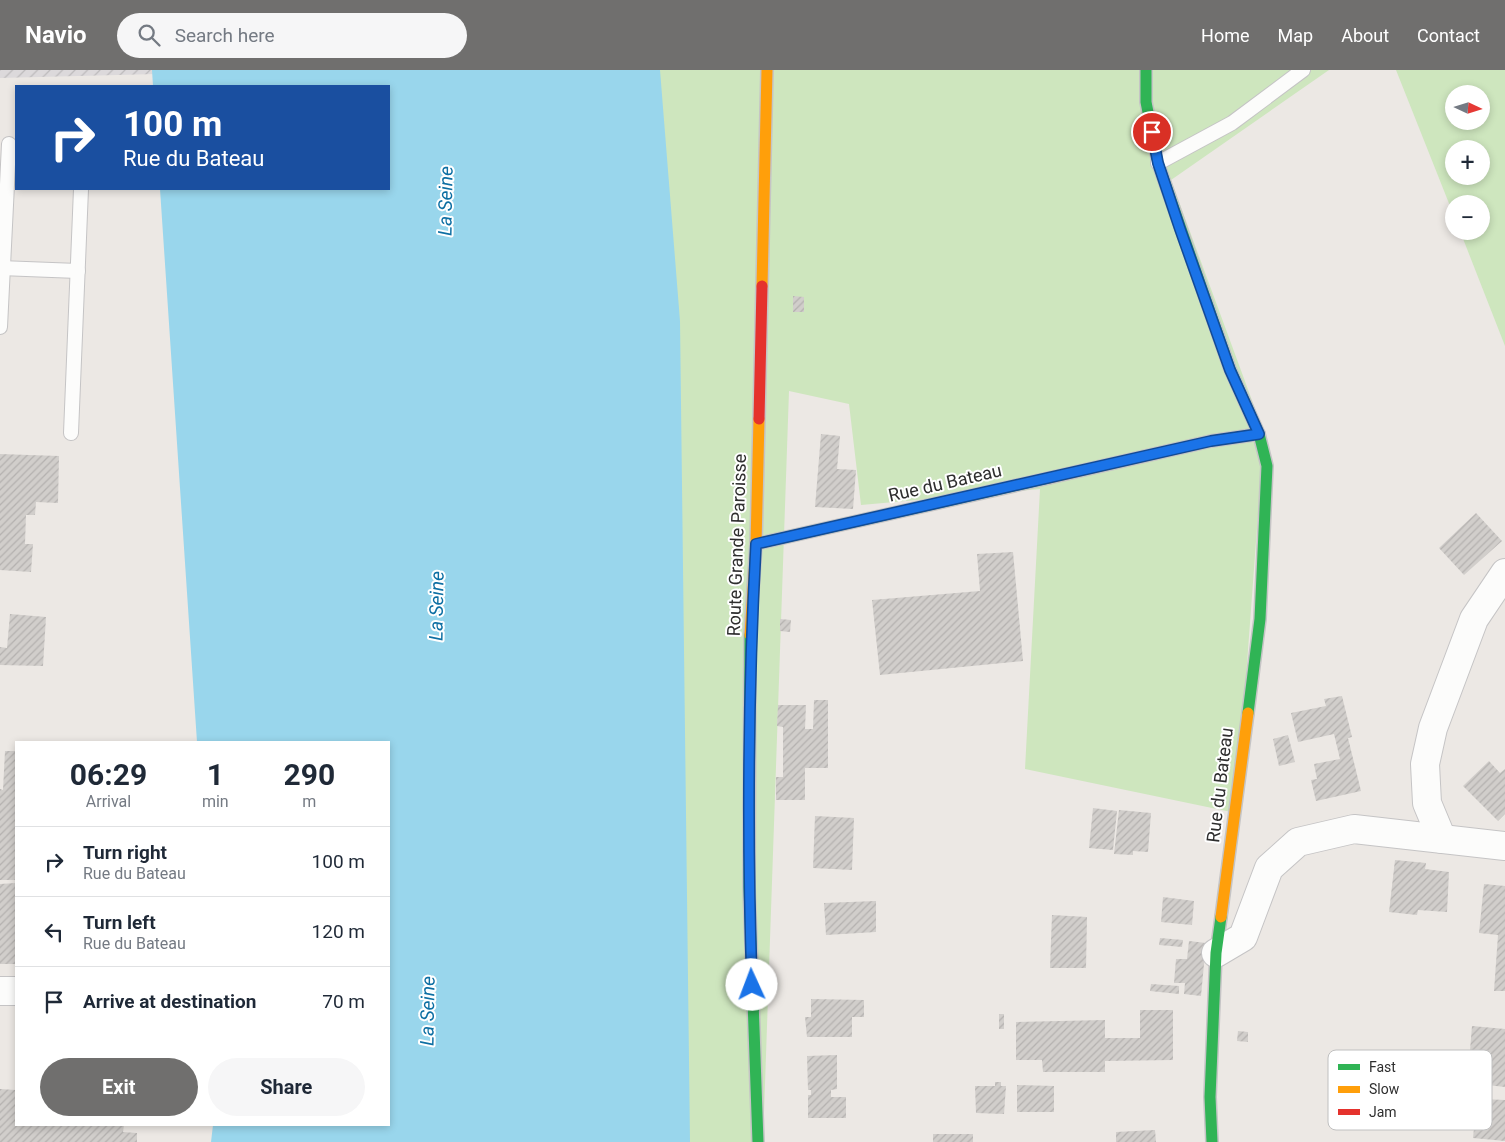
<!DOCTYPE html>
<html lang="en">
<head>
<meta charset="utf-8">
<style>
  body { margin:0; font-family:Roboto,sans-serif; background:#f6f6f7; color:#1f2937; height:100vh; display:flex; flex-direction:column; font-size:19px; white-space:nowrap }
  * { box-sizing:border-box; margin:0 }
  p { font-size:16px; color:#747a83 }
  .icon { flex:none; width:28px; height:28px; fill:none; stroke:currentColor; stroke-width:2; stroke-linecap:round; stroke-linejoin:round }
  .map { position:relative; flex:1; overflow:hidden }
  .sheet { position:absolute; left:15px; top:671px; width:375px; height:385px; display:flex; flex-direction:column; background:#fff; border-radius:0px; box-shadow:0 2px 8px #0003 }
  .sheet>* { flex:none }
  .top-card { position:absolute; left:15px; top:15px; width:375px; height:105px; border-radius:0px; box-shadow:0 2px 8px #0003; background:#1a4fa0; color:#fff; overflow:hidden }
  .needle { width:32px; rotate:94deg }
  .tools { position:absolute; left:1445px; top:15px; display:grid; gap:10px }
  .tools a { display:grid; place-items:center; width:45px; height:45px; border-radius:50%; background:#fff; box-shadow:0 2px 8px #0003; font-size:25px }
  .pin { position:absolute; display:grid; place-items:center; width:42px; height:42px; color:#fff; margin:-21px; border:2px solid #fff; border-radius:50%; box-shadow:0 1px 5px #0007 }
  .me { position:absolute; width:55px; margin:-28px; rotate:358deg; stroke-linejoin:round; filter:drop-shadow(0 0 4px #0008) }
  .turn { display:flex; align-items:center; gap:18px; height:105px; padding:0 25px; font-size:22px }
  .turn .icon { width:65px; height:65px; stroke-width:2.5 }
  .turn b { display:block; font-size:35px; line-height:42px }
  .eta { display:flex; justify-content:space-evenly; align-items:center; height:85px; text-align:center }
  .eta b { font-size:30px; font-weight:700; line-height:35px }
  .button { display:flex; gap:10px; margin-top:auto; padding:10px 25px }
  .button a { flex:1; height:58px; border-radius:30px; background:#706f6e; color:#fff; font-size:20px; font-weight:700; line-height:58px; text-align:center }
  .button a+a { background:#f6f6f7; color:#1f2937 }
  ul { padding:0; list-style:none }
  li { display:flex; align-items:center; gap:15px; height:70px; padding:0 25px; border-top:1px solid #e0e1e3 }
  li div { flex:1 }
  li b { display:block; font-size:19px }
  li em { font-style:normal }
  header { display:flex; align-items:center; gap:30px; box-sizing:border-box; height:70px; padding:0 25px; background:#706f6e; color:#fff }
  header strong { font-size:24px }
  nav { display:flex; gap:28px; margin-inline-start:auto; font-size:18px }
  .search { width:350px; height:45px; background:#f6f6f7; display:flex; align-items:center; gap:12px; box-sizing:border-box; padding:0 18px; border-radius:28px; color:#747a83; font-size:19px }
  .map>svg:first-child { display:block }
  .industrial { fill:url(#industrial-furrows) }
  .grass { fill:#cee6be; fill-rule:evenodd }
  .water { fill:#99d6ec }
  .building { fill:url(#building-hatch) }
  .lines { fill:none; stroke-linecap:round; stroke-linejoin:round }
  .lane-casing { stroke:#c5c4c5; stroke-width:16 }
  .street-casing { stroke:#c5c4c5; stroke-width:30 }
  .fast-casing { stroke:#c5c4c5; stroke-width:14 }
  .slow-casing { stroke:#c5c4c5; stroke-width:14 }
  .jam-casing { stroke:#c5c4c5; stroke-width:14 }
  .lane { stroke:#fcfcfb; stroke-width:14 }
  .street { stroke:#fcfcfb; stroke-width:28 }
  .fast { stroke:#30b455; stroke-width:11 }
  .slow { stroke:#ff9f0a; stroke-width:11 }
  .jam { stroke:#e5322d; stroke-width:11 }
  .route-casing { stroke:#114b97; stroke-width:12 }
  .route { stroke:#1a73e8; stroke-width:9 }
  .labels { text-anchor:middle; stroke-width:4; stroke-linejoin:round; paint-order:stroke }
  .street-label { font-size:18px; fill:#2e2e2e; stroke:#fff }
  .water-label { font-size:19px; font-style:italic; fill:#0d6fa3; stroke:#fff }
  .key { fill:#fff; stroke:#c0c0c0; stroke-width:1 }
  .key-label { font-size:14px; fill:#2e2e2e }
</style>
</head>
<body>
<header>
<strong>Navio</strong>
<div class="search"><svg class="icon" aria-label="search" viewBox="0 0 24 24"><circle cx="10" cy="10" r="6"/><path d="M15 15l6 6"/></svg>Search here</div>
<nav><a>Home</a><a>Map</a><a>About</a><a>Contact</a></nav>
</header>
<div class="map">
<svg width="1505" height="1072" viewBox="0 0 1505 1072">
  <defs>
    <pattern id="industrial-furrows" width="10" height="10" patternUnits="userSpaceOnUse" patternTransform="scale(1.25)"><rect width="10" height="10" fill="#dcd9db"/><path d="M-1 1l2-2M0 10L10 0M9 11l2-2" fill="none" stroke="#bdbbbc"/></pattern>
    <pattern id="building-hatch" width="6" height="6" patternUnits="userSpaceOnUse" patternTransform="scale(1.25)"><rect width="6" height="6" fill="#d1cecb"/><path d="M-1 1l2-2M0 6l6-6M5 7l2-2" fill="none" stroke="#b4b1af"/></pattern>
  </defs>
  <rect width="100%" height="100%" fill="#ece8e4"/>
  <path class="industrial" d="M0 0H157V4L0 8Z"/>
  <g class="grass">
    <path d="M647 0H1329L1171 110 1264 363 1236 743 1025 699 1040 419 861 435 849 334 789 321 763 1072H675Z"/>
    <path d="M1396 0H1505V276L1460 161H1481V134H1454V146ZM1454 24H1481V51H1454ZM1454 79H1481V106H1454Z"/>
  </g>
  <path class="water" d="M152 0H660L680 251 690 1072H211L213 1055H389V672H197L160 119H389V16H153Z"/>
  <g class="building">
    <path d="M793 226 804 227V242H793Z"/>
    <path d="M821 364 840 366 837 399 856 400 853 439 815 437Z"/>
    <path d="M0 384 59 386 58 433 36 432 35 445H26L25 474H33L31 502 0 500Z"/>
    <path d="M1476 443 1502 471 1464 505 1439 478Z"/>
    <path d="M1013 482 1023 591 880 605 872 530 980 521 977 484Z"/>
    <path d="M10 544 46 547 43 596 0 595V577L7 578Z"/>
    <path d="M780 549 791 550 790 562 780 561Z"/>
    <path d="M1342 626 1352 667 1348 668 1361 721 1316 731 1311 710 1317 709 1314 694 1340 689 1334 664 1298 672 1291 643 1326 636 1324 629Z"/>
    <path d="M814 630H828V698H805V730H776V707H783V657L777 656 778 635H806L805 659H813Z"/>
    <path d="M1288 665 1295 692 1279 696 1273 669Z"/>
    <path d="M5 681H16V810H0V719L3 720Z"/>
    <path d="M1489 691 1500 703 1505 699V744L1498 751 1463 716Z"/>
    <path d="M1093 738 1117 741 1113 780 1089 778Z"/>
    <path d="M1119 740 1151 743 1148 782 1133 781V785L1114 784Z"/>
    <path d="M815 746 854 748 852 800 813 798Z"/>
    <path d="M1395 790 1426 793 1425 799 1449 802 1447 842 1418 840 1417 845 1389 842Z"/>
    <path d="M16 813V894H0V814Z"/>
    <path d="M1484 814 1505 816V921H1494L1498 865 1479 863Z"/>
    <path d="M1163 827 1194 831 1192 855 1161 852Z"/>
    <path d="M876 831V862L826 865 824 833Z"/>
    <path d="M1052 845 1087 847 1086 898H1050Z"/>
    <path d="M1160 868 1183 870 1182 877 1159 875Z"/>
    <path d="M1189 871 1206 873 1201 926 1184 924 1185 913H1174L1176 889H1187Z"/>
    <path d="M1151 914 1179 916V924L1150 921Z"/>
    <path d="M811 929 864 930V947H852V967H807L805 947H811Z"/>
    <path d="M1140 940H1173V990L1105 991V1002H1043L1042 990H1016V952L1105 950V968H1140Z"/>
    <rect x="999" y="944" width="5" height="15"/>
    <path d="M1472 956 1505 959V1017L1487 1015 1489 994 1469 993Z"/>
    <path d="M1238 961 1248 962V972L1237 971Z"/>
    <path d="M837 985V1019L831 1020V1027H846V1048H808V1025H811V1020H808L807 986Z"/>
    <path d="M995 1012H1001V1016H1006L1004 1044 976 1043 975 1016H995Z"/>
    <path d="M1017 1015 1054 1016V1042H1017Z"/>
    <path d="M0 1019 16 1020V1055H124L123 1062 137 1063V1072H0Z"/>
    <path d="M1483 1029 1505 1030V1071L1473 1068 1475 1048H1481Z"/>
    <path d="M1155 1060 1156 1072H1116V1062Z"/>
    <rect x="933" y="1064" width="40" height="8"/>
  </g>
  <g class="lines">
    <g class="lane-casing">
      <g id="lane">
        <path d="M1158 93 1232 53 1303 0"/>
        <path d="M0 198 78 201"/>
        <path d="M0 257 9 74"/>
        <path d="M71 363 81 119"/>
      </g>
    </g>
    <g class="street-casing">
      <g id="street">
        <path d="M1442 769 1427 733 1425 694 1433 658 1474 549 1505 503"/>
        <path d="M1216 883 1243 867 1269 798 1298 772 1354 759 1505 776"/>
        <path d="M0 921H16"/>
      </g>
    </g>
    <g class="fast-casing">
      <g id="fast">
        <path d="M1146 0V32L1158 93 1230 299 1259 364 1267 396 1260 549 1248 643"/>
        <path d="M756 474 1049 408"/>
        <path d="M750 565 749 817 758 1072"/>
        <path d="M1212 1072 1210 1027 1216 883 1221 847"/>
      </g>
    </g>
    <g class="slow-casing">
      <g id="slow">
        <path d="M762 216 767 0"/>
        <path d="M1049 408 1211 371 1259 364"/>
        <path d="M750 565 756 474 759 349"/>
        <path d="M1221 847 1248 643"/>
      </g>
    </g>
    <g class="jam-casing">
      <path id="jam" d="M759 349 762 216"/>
    </g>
    <use href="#lane" class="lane"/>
    <use href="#street" class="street"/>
    <use href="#fast" class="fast"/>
    <use href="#slow" class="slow"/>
    <use href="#jam" class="jam"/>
  </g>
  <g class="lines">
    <g class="route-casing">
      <path id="route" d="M752 915C747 768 748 621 756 474L1211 371 1259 364 1230 300 1180 159 1158 93 1152 62"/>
    </g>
    <use href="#route" class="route"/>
  </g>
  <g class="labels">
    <g class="street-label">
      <text transform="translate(945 413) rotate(-13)" y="6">Rue du Bateau</text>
      <text transform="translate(737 475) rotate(-88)" y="6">Route Grande Paroisse</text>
      <text transform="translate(1220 715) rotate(-83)" y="6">Rue du Bateau</text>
    </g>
    <g class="water-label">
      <text transform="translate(445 131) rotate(-89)" y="7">La Seine</text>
      <text transform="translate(436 536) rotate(-89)" y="7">La Seine</text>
      <text transform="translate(427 941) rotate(-89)" y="7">La Seine</text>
    </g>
  </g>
  <rect x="1328" y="980" width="164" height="80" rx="8" class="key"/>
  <rect x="1338" y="994" width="22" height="6" fill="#30b455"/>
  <rect x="1338" y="1016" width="22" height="7" fill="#ff9f0a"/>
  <rect x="1338" y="1039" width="22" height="6" fill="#e5322d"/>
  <g class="key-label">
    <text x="1369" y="1002">Fast</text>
    <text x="1369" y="1024">Slow</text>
    <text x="1369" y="1047">Jam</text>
  </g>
</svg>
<div class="tools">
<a><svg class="needle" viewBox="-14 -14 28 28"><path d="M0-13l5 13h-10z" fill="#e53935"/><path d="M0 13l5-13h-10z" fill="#747a83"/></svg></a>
<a>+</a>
<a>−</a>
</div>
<div class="pin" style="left:1152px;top:62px;background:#d93025"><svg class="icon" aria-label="arrive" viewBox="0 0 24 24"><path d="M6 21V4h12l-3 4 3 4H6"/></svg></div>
<svg class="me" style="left:752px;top:915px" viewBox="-20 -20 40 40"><circle r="19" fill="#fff"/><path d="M0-13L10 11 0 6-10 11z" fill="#1a73e8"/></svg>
<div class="top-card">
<div class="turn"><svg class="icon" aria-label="right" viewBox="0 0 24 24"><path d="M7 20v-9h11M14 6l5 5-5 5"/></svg><div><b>100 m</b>Rue du Bateau</div></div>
</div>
<section class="sheet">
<div class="eta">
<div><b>06:29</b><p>Arrival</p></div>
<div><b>1</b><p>min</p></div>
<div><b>290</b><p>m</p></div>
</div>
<ul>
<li><svg class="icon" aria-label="right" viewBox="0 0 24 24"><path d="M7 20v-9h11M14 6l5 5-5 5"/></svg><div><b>Turn right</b><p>Rue du Bateau</p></div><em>100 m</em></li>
<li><svg class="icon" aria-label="left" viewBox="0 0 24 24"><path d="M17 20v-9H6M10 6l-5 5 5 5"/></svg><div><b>Turn left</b><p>Rue du Bateau</p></div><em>120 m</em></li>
<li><svg class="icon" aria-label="arrive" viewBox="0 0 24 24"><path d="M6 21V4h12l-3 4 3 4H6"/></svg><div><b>Arrive at destination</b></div><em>70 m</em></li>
</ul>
<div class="button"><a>Exit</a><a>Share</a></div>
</section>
</div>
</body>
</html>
